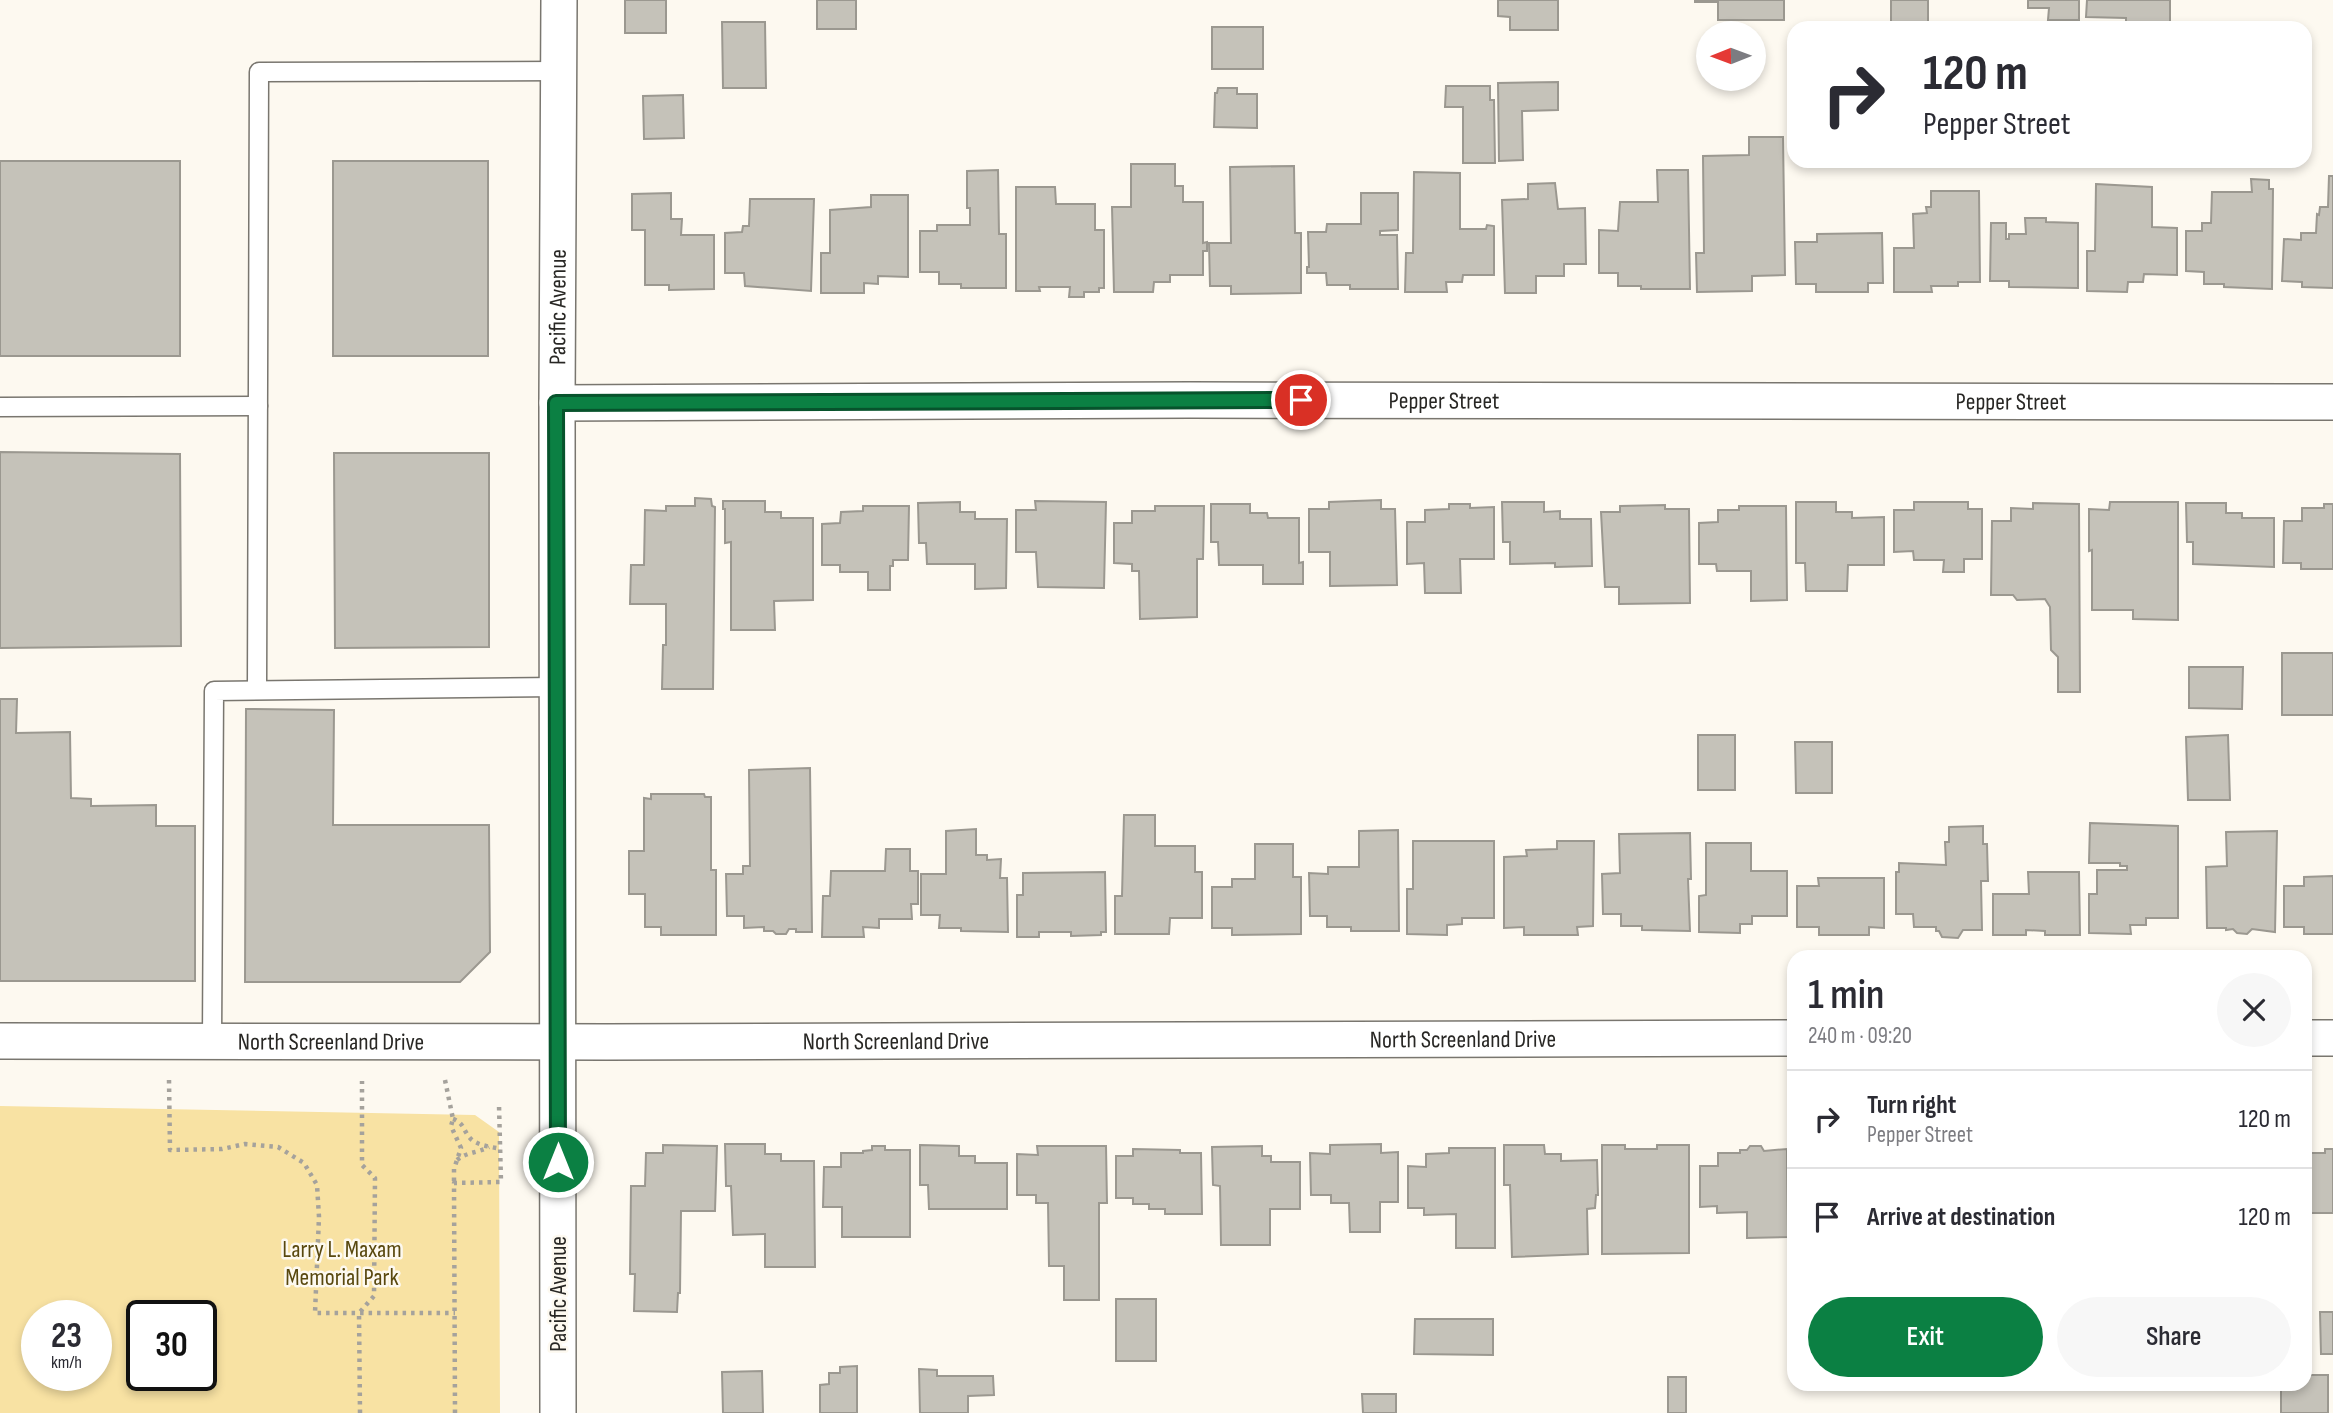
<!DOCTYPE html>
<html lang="en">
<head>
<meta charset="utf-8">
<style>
  body { margin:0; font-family:"Sofia Sans Condensed",sans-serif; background:#f7f7f7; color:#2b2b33; height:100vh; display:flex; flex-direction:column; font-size:26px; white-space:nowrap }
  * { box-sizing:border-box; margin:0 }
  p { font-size:23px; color:#7c7c81 }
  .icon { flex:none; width:38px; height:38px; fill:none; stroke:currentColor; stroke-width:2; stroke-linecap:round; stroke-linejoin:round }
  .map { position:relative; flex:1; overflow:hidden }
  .sheet { position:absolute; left:1787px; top:950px; width:525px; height:441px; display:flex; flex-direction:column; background:#fff; border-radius:21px; box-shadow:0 4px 10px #0003 }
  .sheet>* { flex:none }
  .guide { position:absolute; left:1787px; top:21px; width:525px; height:147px; border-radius:21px; box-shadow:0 4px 10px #0003; background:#fff; color:#2b2b33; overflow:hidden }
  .needle { width:46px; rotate:269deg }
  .controls { position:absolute; left:1696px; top:21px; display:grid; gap:14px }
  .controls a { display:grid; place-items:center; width:70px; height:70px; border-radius:50%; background:#fff; box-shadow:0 4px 10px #0003; font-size:35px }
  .speed { position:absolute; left:21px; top:1300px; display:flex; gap:14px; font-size:35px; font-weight:700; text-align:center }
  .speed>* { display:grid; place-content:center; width:91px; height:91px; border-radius:50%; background:#fff; box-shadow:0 4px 10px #0003; line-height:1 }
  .speed small { font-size:18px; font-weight:400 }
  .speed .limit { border:4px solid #111; border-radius:10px; background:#fff; color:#111 }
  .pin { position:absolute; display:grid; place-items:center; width:60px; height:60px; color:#fff; margin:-30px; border:4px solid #fff; border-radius:50%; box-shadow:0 2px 7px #0007 }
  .me { position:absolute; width:77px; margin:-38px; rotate:0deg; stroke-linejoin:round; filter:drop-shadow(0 0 5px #0008) }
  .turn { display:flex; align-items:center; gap:24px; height:147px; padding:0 21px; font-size:32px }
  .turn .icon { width:91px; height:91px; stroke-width:2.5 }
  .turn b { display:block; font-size:49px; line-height:60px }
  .round { display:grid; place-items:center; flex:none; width:74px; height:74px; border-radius:37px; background:#f7f7f7 }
  .summary { display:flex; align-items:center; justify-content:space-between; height:119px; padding:0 21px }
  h1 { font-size:42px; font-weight:600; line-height:52px }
  .action { display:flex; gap:14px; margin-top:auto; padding:14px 21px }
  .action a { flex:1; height:80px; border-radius:42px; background:#0b8043; color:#fff; font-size:28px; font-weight:600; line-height:80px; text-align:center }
  .action a+a { background:#f7f7f7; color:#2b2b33 }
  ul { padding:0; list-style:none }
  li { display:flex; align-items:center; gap:21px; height:98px; padding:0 21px; border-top:2px solid #e1e1e2 }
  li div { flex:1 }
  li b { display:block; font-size:26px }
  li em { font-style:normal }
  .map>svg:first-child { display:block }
  .green { fill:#f8e2a3; fill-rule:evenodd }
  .building { fill:#c5c2b9; stroke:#9b9890; stroke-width:2 }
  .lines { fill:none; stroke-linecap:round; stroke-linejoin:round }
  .lane-casing { stroke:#79766f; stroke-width:21 }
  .street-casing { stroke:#79766f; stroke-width:38 }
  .path { stroke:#a5a29c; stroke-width:4.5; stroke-dasharray:3.5 5; stroke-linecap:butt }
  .lane { stroke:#fff; stroke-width:18 }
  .street { stroke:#fff; stroke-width:35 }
  .route-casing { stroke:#07532c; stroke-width:18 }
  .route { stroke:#0b8043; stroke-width:12 }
  .labels { text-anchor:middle; stroke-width:5; stroke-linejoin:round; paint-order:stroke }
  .street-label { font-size:24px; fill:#282724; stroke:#fdf9f0 }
  .park-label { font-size:24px; fill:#59480e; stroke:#fdf9f0 }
</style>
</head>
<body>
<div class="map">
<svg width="2333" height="1413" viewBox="0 0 2333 1413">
  <rect width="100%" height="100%" fill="#fdf9f0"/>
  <path class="green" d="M0 1106 475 1115 499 1132 500 1413H0ZM37 1316H96V1376H37ZM142 1316H201V1376H142Z"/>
  <g class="building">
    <rect x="625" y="0" width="41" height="33"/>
    <rect x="817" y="0" width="39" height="29"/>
    <path d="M1498 0H1558V30H1510V17L1498 16Z"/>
    <path d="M1695 0H1784V20H1718V2H1695Z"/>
    <rect x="1891" y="0" width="37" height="28"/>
    <path d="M2028 0H2079V20H2048L2049 8H2028Z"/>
    <path d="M2087 0H2170V28H2146L2147 25 2126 24V18L2086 17Z"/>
    <path d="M722 22H765L766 88H723Z"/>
    <path d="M1839 23 1885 24V28H1839Z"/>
    <rect x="1212" y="27" width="51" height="42"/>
    <path d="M1558 82V110L1522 111 1523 160 1499 161 1498 83Z"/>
    <path d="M1446 86H1490V100H1494L1495 163H1463V107H1445Z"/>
    <path d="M1218 88H1237V94H1257V128L1214 127 1215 93H1217Z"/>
    <path d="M683 95 684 138 644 139 643 96Z"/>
    <path d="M1749 137H1783L1785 275 1752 276V291L1697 292 1696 253H1704L1703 156 1749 155Z"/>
    <rect x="0" y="161" width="180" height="195"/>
    <rect x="333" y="161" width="155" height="195"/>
    <path d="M1131 164H1175V186H1183V202H1203V243L1207 242V251H1203V275H1170V282H1154L1153 292H1114L1112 207H1131Z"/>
    <path d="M1294 166 1295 233H1301V293L1231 294V286H1210L1209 243H1231L1230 167Z"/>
    <path d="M998 170 999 234H1006V288H961V284H939V272H920V231H937V225H970V208H967V171Z"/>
    <path d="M1657 170H1688L1690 289H1641V286H1618V273H1599V230L1618 231 1620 202H1658Z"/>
    <path d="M1414 172 1460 173V229H1486L1487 225 1494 226V275H1463L1462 282H1446L1447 292H1405L1406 253H1413Z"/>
    <path d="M2329 176H2333V288L2302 287V282L2282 281 2284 239 2301 240V233H2316L2317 214 2319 215 2320 207H2328Z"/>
    <path d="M2251 179 2269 180V189H2273L2272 289 2224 287V284H2204V272L2186 271V231H2202V223H2211L2212 192H2252Z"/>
    <path d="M1555 183 1558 209 1585 208 1586 264H1564V276H1536V293H1505L1502 200 1528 199V184Z"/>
    <path d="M2096 184 2152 187V227L2177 228V275L2144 274 2143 282H2128L2127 292 2087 291V251H2095Z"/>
    <path d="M1016 187H1055L1056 204H1095V230H1104V288H1099V292H1084V297H1069L1070 287H1039L1040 291H1016Z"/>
    <path d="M1931 191H1979L1980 282H1958V286H1931L1932 292H1894V248H1914L1913 214 1927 213 1926 207H1931Z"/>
    <path d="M671 193V219H682L681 235H714V289L669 290V285H645V230H632V194Z"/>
    <path d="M1361 193H1398V230L1380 231V235H1397L1398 289H1350V285H1327L1326 273H1307V267H1309L1308 232H1326L1327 224H1361Z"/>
    <path d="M871 195H908V277L878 276V284L864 283V293H821V253H830V210L871 207Z"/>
    <path d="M750 199H814L811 291 745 286 744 273H725V233L742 232 743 226H749Z"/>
    <path d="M2025 218H2046V222L2078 223V288L2009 287V281H1990L1991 223H2006V239H2009V234H2026Z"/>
    <path d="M1882 233 1883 283H1868V292H1816V284H1796L1795 242H1817V234Z"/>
    <path d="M0 452 180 454 181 646 0 648Z"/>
    <path d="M334 453H489V647L335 648Z"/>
    <path d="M695 498 711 499 712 506 715 507 713 689H662L663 645H666V604H630L631 565H644L645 510 666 511V506H695Z"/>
    <path d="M1381 500V509H1395L1397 585 1330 586V552H1309V509H1329V502Z"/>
    <path d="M723 501H765V512H781V518H813V600L774 601 775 630H731V542L725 543V509H723Z"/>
    <path d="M1035 501 1106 502 1104 588 1038 587 1036 552H1016V510H1036Z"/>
    <path d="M960 502V512H975V519H1007L1006 588 975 589V564H927L926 543H919L918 503Z"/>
    <path d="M1502 502H1544V512L1560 511V519H1591L1592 566 1555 567V563L1510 564V542H1503Z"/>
    <path d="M1796 502H1836V512H1852V518L1884 517V565H1848L1847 591H1806L1805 563H1796Z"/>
    <path d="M1914 502H1968V509H1982V559H1964V572H1943L1944 560H1914L1913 551 1894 552V510H1914Z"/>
    <path d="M2110 502H2178V620L2133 619V610H2092V550L2089 551V509L2109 510Z"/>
    <path d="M2033 503 2079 504 2080 692H2058V657L2051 650 2050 607 2045 599 2017 600 2013 595H1991L1992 521H2011V508L2033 509Z"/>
    <path d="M2186 503H2226V513H2242V518H2274V567L2193 564V542H2187Z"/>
    <path d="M1211 504H1250V513H1267L1268 518H1299V563L1303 562V584H1263V565H1219L1218 542H1211Z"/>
    <path d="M1449 504H1470V508L1494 507V559H1460L1461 593H1425L1424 563 1407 564V522H1425V510L1449 509Z"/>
    <path d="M2324 504H2333V569H2301V563H2283L2284 521H2302V508H2324Z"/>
    <path d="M1665 505V509H1689L1690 603 1619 604V587H1605L1601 512H1620V506Z"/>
    <path d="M863 506H909L908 560H893V566H890V590H868V572H840V565H822V524L840 523 841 512 863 511Z"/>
    <path d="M1155 506H1204L1203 559H1197V617L1140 619 1139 571H1132V564L1114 563V523H1132V511H1155Z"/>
    <path d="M1739 506H1786L1787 600 1751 601V571H1717L1716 564H1699V523L1718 522V510H1739Z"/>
    <rect x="2282" y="653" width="51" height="62"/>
    <path d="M2189 667H2243L2242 709 2189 708Z"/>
    <path d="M0 699H17L16 733 70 732 71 798 91 799V806L156 805V826H195V981H0Z"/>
    <path d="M246 709 334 710 333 825H489L490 952 460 982H245Z"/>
    <rect x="1698" y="735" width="37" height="55"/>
    <path d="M2228 735 2230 800H2188L2186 737Z"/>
    <path d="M1795 742H1832V793H1796Z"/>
    <path d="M810 768 812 932H796V929H789L786 934H776L773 931H764V927L744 928V916H727L726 874H743V866H750L749 770Z"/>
    <path d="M651 794H704L705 797H711V870H716V935H661V927H645V894H629V851H644V798L651 799Z"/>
    <path d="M1124 815H1155V846H1195V872H1202V918H1170L1169 934H1115V896H1122Z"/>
    <path d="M2090 823 2178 826V918H2146V925H2130L2131 934 2089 933V894H2097V870H2127V866H2120V863H2089Z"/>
    <path d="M1983 826V844H1987L1988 881H1981L1982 930H1963L1958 938 1942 937 1939 931H1936V927H1914L1913 914H1896V872H1899V863L1946 865 1945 842H1949V827Z"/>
    <path d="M976 829V855H987V860L1001 859 1000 878H1007L1008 932 961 931V928H939L940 915H921V874H946V831Z"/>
    <path d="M1398 830 1399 931H1351V927H1327V916H1310L1309 873 1328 874V867H1359V831Z"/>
    <path d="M2277 831 2275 932 2252 929 2247 934 2237 933 2233 929 2226 930V928H2207L2206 867 2227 866 2226 832Z"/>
    <path d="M1690 833 1691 879H1688L1690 931 1642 930V926H1621V914H1603L1602 874 1620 873 1619 834Z"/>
    <path d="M1413 841H1494V918H1462V924L1447 925V935L1407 934V889H1413Z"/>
    <path d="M1557 841H1594L1593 926 1577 927 1578 935H1524V927L1504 928V857L1527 856 1526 850 1557 849Z"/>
    <path d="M1706 843H1751V871H1787V916H1752V924H1740V933L1699 932V896L1706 895Z"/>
    <path d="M1255 844H1293V877H1301V934L1232 935V928H1212V887H1232V879H1255Z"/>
    <path d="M886 849H910V871H918V904H911L912 919H879V928L863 927 864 937H822L823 896H830L831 871H885Z"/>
    <path d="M1105 872 1106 932H1101V935L1071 936V932H1039V937H1017V895H1023V873Z"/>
    <path d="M2028 872H2079L2080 935H2045V931L2026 930V935H1993V894H2029Z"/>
    <path d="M2333 876V934H2304V927H2284V886H2304V877Z"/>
    <path d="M1818 878H1884V928L1869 927V935H1819V927H1797V886H1819Z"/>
    <path d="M725 1144H765V1154H781V1161H814L815 1267H765V1234L733 1235 731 1186H726Z"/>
    <path d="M1381 1144V1153L1398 1152V1202H1380V1232H1350L1349 1203H1331V1195H1311L1310 1153 1330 1154V1145Z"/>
    <path d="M663 1145 717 1146 715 1211H681L680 1293H678L677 1312 634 1311 635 1274H630L631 1186H645L646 1153H663Z"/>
    <path d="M920 1145 959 1146V1156H975V1163H1007V1209H929L928 1185H920Z"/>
    <path d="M1504 1145H1544L1545 1154H1561V1161L1597 1160 1598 1195H1596L1595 1208 1587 1209 1588 1254 1512 1257 1510 1185H1504Z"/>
    <path d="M1602 1145H1625V1149H1657V1145H1689V1253L1602 1254Z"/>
    <path d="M872 1146H885V1150H910V1237H842V1207H823L824 1167H841V1153H863V1151L872 1150Z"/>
    <path d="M1037 1146H1106L1107 1203H1099V1300H1064V1266H1049L1048 1203H1036V1195H1017V1154L1038 1155Z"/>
    <path d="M1262 1146V1156H1271V1162H1300V1209H1270V1245H1221L1220 1186 1213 1185 1212 1147Z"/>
    <path d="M1750 1146H1761L1764 1151 1787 1149 1788 1237 1747 1238V1212L1717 1213V1206L1700 1207V1166H1718V1153H1740V1150H1747Z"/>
    <path d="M1449 1148H1495V1248H1456V1214L1424 1215V1208H1408V1166L1426 1167V1154L1449 1153Z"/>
    <path d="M1133 1149 1180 1150V1153H1201L1202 1214H1165V1209H1149V1204H1133V1198H1116V1156H1133Z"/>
    <path d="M2325 1149H2333V1213H2305V1153H2325Z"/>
    <rect x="1116" y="1299" width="40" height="62"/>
    <path d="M2320 1312H2333V1354H2321Z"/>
    <path d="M1415 1319H1493V1355L1414 1354Z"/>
    <path d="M857 1366V1413H820V1385L829 1384V1373H840V1367Z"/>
    <path d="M919 1369 937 1370V1376H993L994 1395 968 1396V1413H920Z"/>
    <path d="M762 1371 763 1413H723L722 1372Z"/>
    <path d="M2305 1375H2328V1413H2281V1384H2305Z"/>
    <rect x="1668" y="1377" width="18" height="36"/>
    <path d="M1362 1394H1396V1413H1363Z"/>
  </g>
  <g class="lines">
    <g class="lane-casing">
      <g id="lane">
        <path d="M0 407 258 406"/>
        <path d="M257 690 259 72 559 71"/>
        <path d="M212 1040 214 691 558 687"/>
      </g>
    </g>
    <g class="street-casing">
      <g id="street">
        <path id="s1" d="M557 403 1190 400 2333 402"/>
        <path d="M2305 1038H2333"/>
        <path id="s2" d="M0 1041 607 1042 1794 1038"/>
        <path id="s3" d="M558 1413 557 403 559 0"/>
      </g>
    </g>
    <g class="path">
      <path d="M169 1080 170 1150 222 1149 245 1144 278 1147 304 1163 317 1185 319 1217 315 1313H455"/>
      <path d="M445 1080 453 1119 451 1126 461 1148 454 1169V1183"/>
      <path d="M453 1119C465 1123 463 1132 472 1140 480 1146 492 1147 501 1149"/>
      <path d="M457 1160C467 1152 477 1153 489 1147"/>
      <path d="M360 1413 359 1313 374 1296 375 1178 362 1165V1081"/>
      <path d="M455 1413 454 1183 501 1182 499 1105"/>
    </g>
    <use href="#lane" class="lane"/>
    <use href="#street" class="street"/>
  </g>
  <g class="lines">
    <g class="route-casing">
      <path id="route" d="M558 1162 556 403 1301 400"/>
    </g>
    <use href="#route" class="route"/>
  </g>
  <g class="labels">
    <g class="street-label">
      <text dy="8" stroke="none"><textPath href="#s3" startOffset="1106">Pacific Avenue</textPath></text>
      <text dy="8" stroke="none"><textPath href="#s1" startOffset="887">Pepper Street</textPath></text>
      <text dy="8" stroke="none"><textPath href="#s1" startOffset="1454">Pepper Street</textPath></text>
      <text dy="8" stroke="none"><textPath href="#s2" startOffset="1463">North Screenland Drive</textPath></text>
      <text dy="8" stroke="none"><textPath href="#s2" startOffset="331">North Screenland Drive</textPath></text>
      <text dy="8" stroke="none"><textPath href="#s2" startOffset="896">North Screenland Drive</textPath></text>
      <text transform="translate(558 1294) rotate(-90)" y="8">Pacific Avenue</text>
    </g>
    <g class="park-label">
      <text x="342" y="1257">Larry L. Maxam<tspan x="342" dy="28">Memorial Park</tspan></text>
    </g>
  </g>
</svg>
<div class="controls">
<a><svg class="needle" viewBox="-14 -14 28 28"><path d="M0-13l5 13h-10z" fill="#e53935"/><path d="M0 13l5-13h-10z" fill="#7c7c81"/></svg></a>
</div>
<div class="speed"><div>23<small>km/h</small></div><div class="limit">30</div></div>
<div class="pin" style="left:1301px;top:400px;background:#d93025"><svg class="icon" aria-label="arrive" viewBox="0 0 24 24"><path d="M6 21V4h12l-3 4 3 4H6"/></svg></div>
<svg class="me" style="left:558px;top:1162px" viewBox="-20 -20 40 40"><circle r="17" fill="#0b8043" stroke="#fff" stroke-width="3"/><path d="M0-11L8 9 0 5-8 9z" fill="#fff"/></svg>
<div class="guide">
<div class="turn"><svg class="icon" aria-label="right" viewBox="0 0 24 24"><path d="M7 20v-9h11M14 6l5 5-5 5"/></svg><div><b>120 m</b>Pepper Street</div></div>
</div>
<section class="sheet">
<div class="summary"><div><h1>1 min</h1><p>240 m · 09:20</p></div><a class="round"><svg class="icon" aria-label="close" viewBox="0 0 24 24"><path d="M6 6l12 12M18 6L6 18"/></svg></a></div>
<ul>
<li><svg class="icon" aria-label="right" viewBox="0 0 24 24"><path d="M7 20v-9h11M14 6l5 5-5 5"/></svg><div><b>Turn right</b><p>Pepper Street</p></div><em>120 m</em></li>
<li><svg class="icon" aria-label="arrive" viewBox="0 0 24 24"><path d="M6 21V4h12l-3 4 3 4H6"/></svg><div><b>Arrive at destination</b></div><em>120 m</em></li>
</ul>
<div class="action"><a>Exit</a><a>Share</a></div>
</section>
</div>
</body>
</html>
